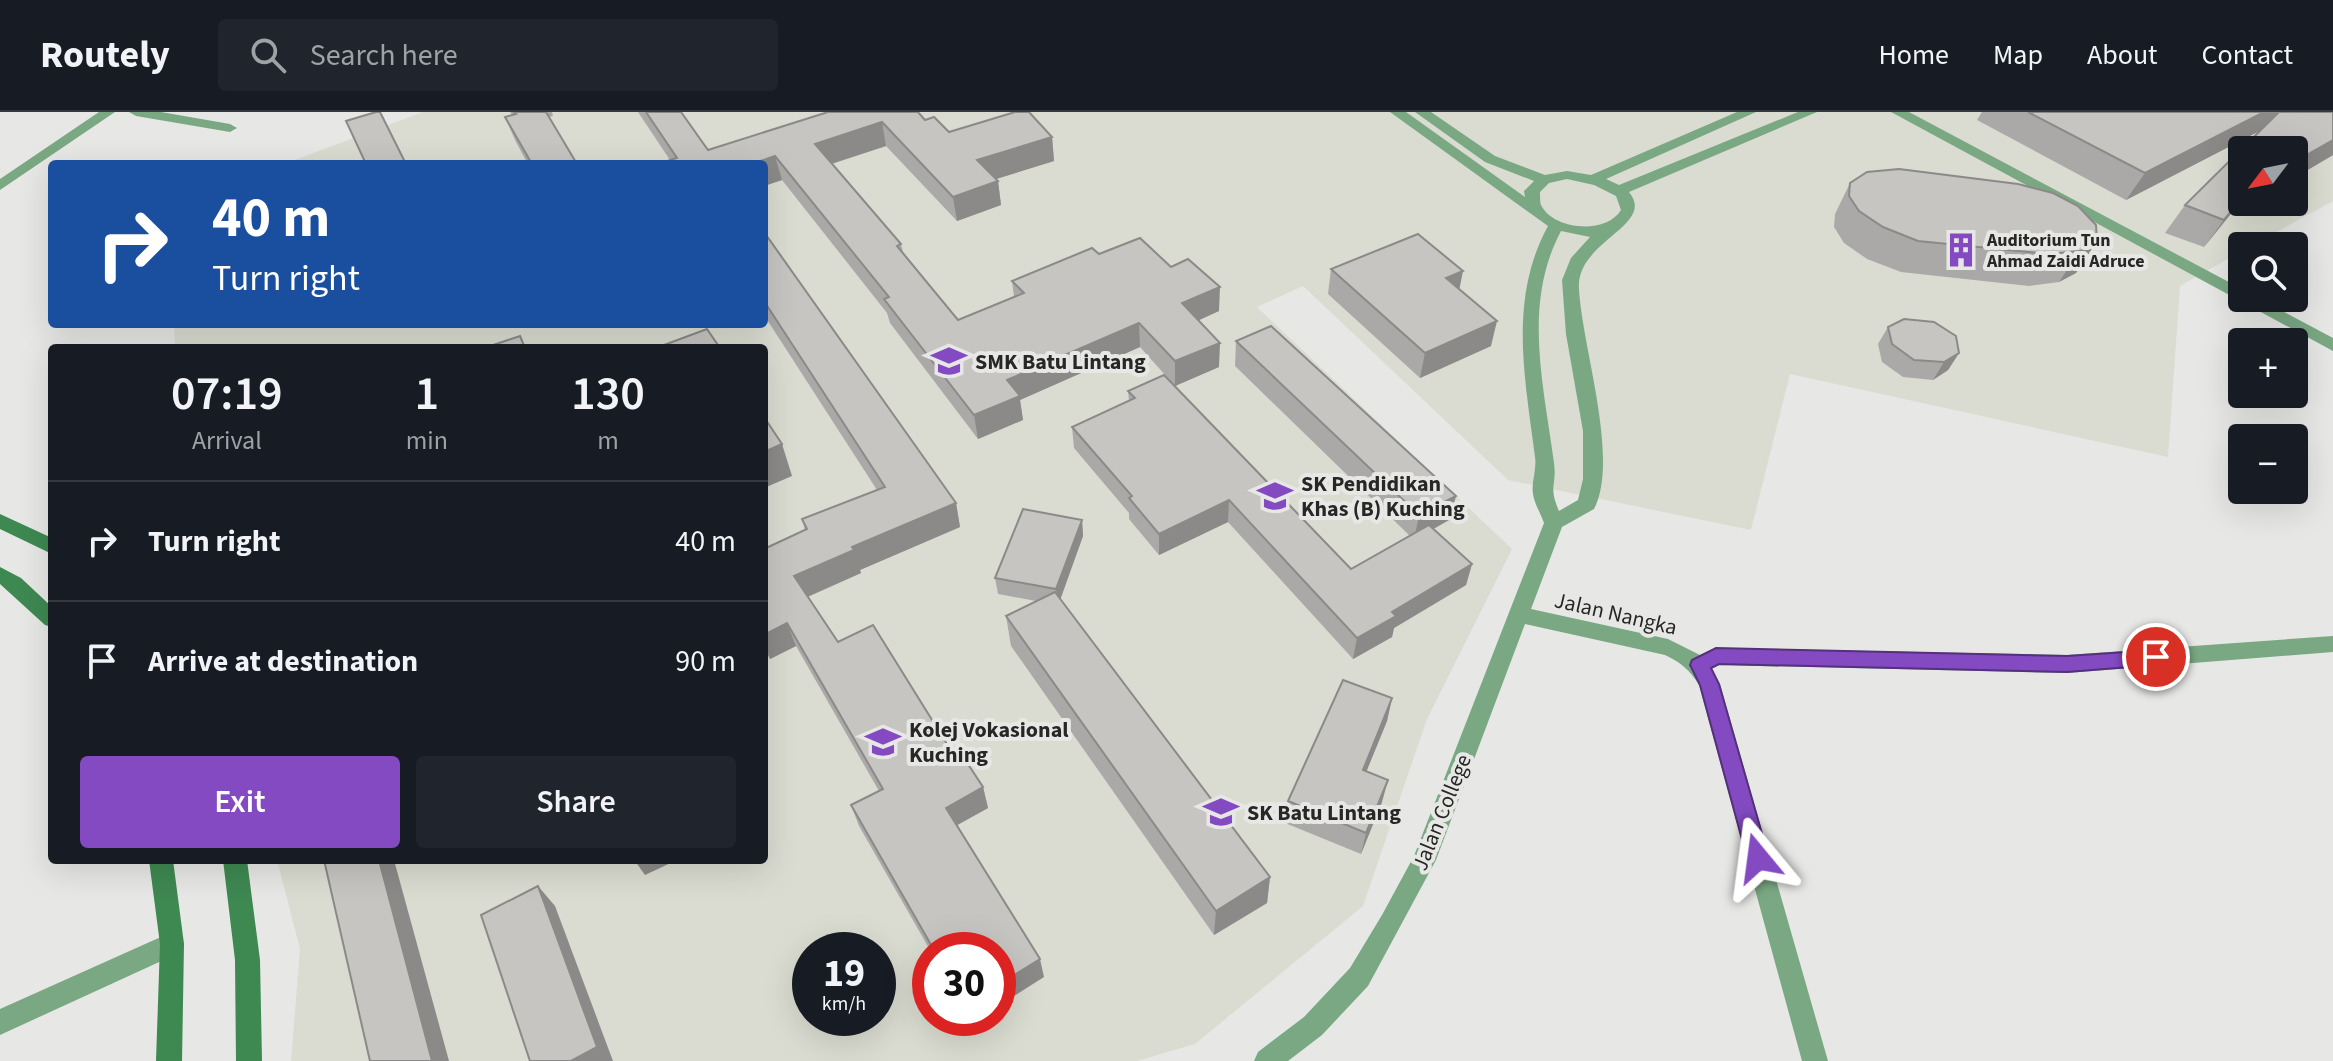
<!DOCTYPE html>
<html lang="en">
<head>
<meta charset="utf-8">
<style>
  body { margin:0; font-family:"Source Sans 3",sans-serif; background:#20242c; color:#f1f3f6; height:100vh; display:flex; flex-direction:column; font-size:30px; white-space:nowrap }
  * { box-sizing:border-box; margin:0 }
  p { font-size:26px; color:#9ea1a6 }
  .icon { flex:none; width:44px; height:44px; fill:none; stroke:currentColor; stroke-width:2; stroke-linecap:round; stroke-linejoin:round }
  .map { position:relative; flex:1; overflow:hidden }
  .drawer { position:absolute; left:48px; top:232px; width:720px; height:520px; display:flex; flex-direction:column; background:#171b24; border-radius:8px; box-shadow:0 8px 32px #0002 }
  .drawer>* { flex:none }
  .guide { position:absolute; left:48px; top:48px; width:720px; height:168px; border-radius:8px; box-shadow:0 8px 32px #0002; background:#1a4fa0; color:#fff; overflow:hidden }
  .needle { width:52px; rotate:238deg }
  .buttons { position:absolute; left:2228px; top:24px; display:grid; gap:16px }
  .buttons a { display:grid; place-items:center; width:80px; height:80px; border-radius:8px; background:#171b24; box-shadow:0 8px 32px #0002; font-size:40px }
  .speed { position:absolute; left:792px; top:820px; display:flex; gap:16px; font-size:40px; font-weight:700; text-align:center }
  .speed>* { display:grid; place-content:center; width:104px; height:104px; border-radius:50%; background:#171b24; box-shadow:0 8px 32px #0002; line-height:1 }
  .speed small { font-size:20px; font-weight:400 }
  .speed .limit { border:12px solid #d22; background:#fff; color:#111 }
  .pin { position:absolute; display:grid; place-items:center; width:68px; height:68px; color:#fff; margin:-34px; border:4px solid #fff; border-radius:50%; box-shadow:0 2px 8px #0007 }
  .me { position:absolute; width:88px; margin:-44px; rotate:344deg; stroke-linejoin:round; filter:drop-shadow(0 0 6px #0008) }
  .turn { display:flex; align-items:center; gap:28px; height:168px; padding:0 32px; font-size:36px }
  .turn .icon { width:104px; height:104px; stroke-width:2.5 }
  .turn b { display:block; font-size:56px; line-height:68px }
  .eta { display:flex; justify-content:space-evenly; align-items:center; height:136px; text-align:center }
  .eta b { font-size:48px; font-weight:600; line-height:56px }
  .primary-button { display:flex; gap:16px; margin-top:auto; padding:16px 32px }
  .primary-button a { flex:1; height:92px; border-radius:8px; background:#834ac1; color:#fff; font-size:32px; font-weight:600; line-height:92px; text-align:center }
  .primary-button a+a { background:#20242c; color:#f1f3f6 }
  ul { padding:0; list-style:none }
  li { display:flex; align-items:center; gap:24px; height:120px; padding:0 32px; border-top:2px solid #363941 }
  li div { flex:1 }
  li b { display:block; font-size:30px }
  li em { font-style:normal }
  header { display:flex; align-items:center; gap:48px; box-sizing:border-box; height:112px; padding:0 40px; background:#171b24; border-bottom:2px solid #363941 }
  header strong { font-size:38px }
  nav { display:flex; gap:44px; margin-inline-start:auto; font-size:28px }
  .search { width:560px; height:72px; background:#20242c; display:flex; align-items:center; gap:20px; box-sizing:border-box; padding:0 28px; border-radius:8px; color:#9ea1a6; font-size:30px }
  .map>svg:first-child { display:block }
  .built { fill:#dadcd1; fill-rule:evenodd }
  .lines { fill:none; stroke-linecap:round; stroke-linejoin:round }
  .minor { fill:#7aa883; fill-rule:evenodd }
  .secondary { fill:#3e8852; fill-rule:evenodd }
  .wall { fill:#aba9a7 }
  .shaded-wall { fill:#8b8a88 }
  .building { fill:#c7c5c2; stroke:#8b8a88; stroke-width:2 }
  .route { fill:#834ac1; stroke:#55307d; stroke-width:2 }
  .labels { text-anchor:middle; stroke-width:8; stroke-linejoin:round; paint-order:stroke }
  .far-poi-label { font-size:18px; font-weight:bold; fill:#272726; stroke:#e7e8e5; text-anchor:start }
  .poi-label { font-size:22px; font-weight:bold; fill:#272726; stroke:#e7e8e5; text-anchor:start }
  .street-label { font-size:22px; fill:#272726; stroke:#e7e8e5 }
</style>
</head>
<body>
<header>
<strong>Routely</strong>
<div class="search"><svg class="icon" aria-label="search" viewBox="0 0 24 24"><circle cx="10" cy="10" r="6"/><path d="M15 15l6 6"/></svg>Search here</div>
<nav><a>Home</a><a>Map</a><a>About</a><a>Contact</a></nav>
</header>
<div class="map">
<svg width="2333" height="949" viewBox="0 0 2333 949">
  <rect width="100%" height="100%" fill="#e7e8e5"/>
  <path class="built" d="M423 0H2333V89L2251 134H2242V139L2180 174 2168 345 1790 262 1751 418 1508 368 1303 174 1257 195 1512 437 1427 607 1363 794 1195 932 1137 949H291L300 837 277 748H764V236H175L174 212H764V52H284ZM2242 38H2294V90H2242ZM810 838H878V906H810ZM930 838H998V906H930Z"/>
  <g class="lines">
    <g class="minor">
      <path d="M99 0H115L0 78V67Z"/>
      <path d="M129 0H161L230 12 237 16 230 20 136 4Z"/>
      <path d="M1390 0H1406L1525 85 1524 79 1534 69 1485 50 1415 0H1431L1495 44 1545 63 1567 59 1591 63 1737 0H1756L1606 67 1619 73 1798 0H1817L1629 80C1657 114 1575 129 1579 177 1582 235 1620 347 1594 397L1562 415 1531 497 1668 527 1700 543 1716 536 2067 543 2333 524V540L2067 561 1719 553 1711 557 1720 572 1828 949H1802L1699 573C1690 558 1680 550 1665 543L1525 512 1436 748 1368 874 1322 923 1288 949H1254L1258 940 1304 905 1350 856 1382 803 1414 744 1544 411C1541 402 1534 391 1533 382 1531 370 1537 358 1535 345 1525 266 1508 187 1548 114ZM1567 67 1594 73 1616 84 1621 98C1606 123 1553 118 1541 93 1540 92 1540 81 1540 80L1549 71ZM1561 119 1590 125 1571 146 1562 168 1566 222 1583 319V367L1578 388 1559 399C1548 374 1557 374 1554 351 1544 274 1522 192 1561 119Z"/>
      <path d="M1891 0H1909L2242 177V186H2258L2333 226V239Z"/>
      <path d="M172 820 181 824 184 832 181 840 0 923V897Z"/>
    </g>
    <g class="secondary">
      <path d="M0 402 52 426V442L0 417Z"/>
      <path d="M0 455 21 466 52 495V515L45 513 0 472Z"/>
      <path d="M149 748H173L184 832 182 949H156L160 832Z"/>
      <path d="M223 748H247L260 848 262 949H236L235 848Z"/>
    </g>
  </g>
  <g class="wall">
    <path d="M510 0H552L553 4 549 5 577 52H528L515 28 505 5 512 3Z"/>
    <path d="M638 0H681L708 38 828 0 925 8 949 20 1052 25 1054 49 996 67 998 69 1001 93 957 109 886 34 832 52 901 132 903 140 958 208 1014 185 1012 169 1099 142 1219 199 1198 208 1219 255 1175 274 1140 235 1020 288 1023 308 978 327 890 211 887 201 782 68 764 74V52H668L667 49 670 48Z"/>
    <path d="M1982 0H2333V43L2294 66V38H2242V88L2204 135 2165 121 2185 93 2261 18 2126 88 1977 8Z"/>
    <path d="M1850 71 2097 129 2076 161 2059 170 2029 174 1901 160 1867 147 1844 131 1834 115 1835 102Z"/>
    <path d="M764 120 956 391 960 415 860 458 861 461 808 485 838 530 952 640 983 675 988 696 957 713 1044 865 998 838H930L859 714 851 693 879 679 796 534 770 547 764 537V437L805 418 802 407 877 378 764 203Z"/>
    <path d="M1331 157 1459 177 1491 234 1420 266 1328 182Z"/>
    <path d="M1888 215 1959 241 1948 258 1933 268 1903 265 1882 250 1878 232Z"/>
    <path d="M1236 229 1456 384 1449 408 1433 417 1472 452 1466 473 1394 516 1392 525 1353 547 1228 410 1159 443 1129 407V401L1074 336 1072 315 1129 289 1128 279 1351 457 1410 424 1235 254Z"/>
    <path d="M1082 408 1083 424 1060 487 1270 765 1267 791 1214 823 1011 534 1006 504 1036 489 998 482 995 466Z"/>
    <path d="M1392 586 1387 609 1366 660 1382 690 1361 742 1285 711 1288 689Z"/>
  </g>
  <g class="shaded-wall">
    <path d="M2264 0H2284L2277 10 2126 88 2145 61Z"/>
    <path d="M882 10 886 34 821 55 815 32Z"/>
    <path d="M1052 25 1054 49 980 72 977 48Z"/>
    <path d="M2333 28V43L2294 66V50Z"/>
    <path d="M775 44 782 68 764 74V52H752Z"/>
    <path d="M998 69 1001 93 957 109 953 85Z"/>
    <path d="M2242 86V88L2204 135 2224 108Z"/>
    <path d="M2097 129 2076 161 2059 170 2080 139Z"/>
    <path d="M1463 159 1458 184 1446 166Z"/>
    <path d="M1220 175 1219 199 1182 216V191Z"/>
    <path d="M1497 209 1491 234 1420 266 1425 241Z"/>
    <path d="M1139 211 1140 235 1020 288 1023 308 978 327 974 303 1007 268Z"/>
    <path d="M1220 231 1219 255 1175 274V249Z"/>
    <path d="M1959 241 1948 258 1933 268 1944 250Z"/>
    <path d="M782 332 792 364 764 376V340Z"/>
    <path d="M1456 384 1449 408 1414 428 1419 403Z"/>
    <path d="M1229 388 1228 410 1159 443V422Z"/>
    <path d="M956 391 960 415 860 458 861 461 802 487 794 464 852 435Z"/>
    <path d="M1082 408 1083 424 1058 494 1056 477Z"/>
    <path d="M1472 452 1466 473 1394 516 1392 525 1353 547 1357 526 1392 500Z"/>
    <path d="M787 511 796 534 770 547 764 532V523Z"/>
    <path d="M1392 586 1387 609 1358 680 1363 658Z"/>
    <path d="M1388 668 1382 690 1361 742 1366 721Z"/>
    <path d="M983 675 988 696 952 716 946 696Z"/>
    <path d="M379 748H394L449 949H432Z"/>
    <path d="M637 748H677L645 763 635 749Z"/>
    <path d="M1270 765 1267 791 1214 823 1216 799Z"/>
    <path d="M538 774 555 794 613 949H571Z"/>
    <path d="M1040 847 1044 865 998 894V873Z"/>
  </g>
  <g class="building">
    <path d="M376 0H380L406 52H366L346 9Z"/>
    <path d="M514 0H546L577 52H532L505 5 516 2Z"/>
    <path d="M646 0H681L708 38 828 0H918L925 8 934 5 949 20 1015 0H1029L1052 25 977 48 998 69 953 85 882 10 815 32 901 132 897 134 958 208 1024 181 1012 169 1092 136 1099 142 1140 126 1171 155 1188 147 1220 175 1182 191 1220 231 1175 249 1139 211 1007 268 1020 284 974 303 884 187 889 185 775 44 752 52H669L667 49 677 46Z"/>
    <path d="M2028 0H2264L2145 61Z"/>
    <path d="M2279 0H2333V28L2294 50V38H2242V86L2224 108 2185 93Z"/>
    <path d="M1899 57 2018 72 2053 81 2078 94 2096 113 2097 129 2080 139 2049 142 1918 129 1883 115 1859 99 1849 84 1850 71 1867 60Z"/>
    <path d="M764 120 956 391 852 435 854 438 794 464 838 530 873 513 952 640 958 637 983 675 946 696 1040 847 998 873V838H934L851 693 883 677 787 511 764 523V437L807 417 802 407 885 375 764 189Z"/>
    <path d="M1418 122 1463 159 1446 166 1497 209 1425 241 1331 157Z"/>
    <path d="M1904 207 1934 210 1956 224 1959 241 1944 250 1914 248 1892 232 1888 215Z"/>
    <path d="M1271 214 1456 384 1419 403 1236 229Z"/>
    <path d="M707 217 720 236H656Z"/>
    <path d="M520 224 525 236H484Z"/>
    <path d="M1164 263 1351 457 1429 413 1472 452 1392 500 1396 504 1357 526 1229 388 1159 422 1129 386 1132 384 1072 315 1135 286 1128 279Z"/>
    <path d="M764 305 782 332 764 340Z"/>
    <path d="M1023 397 1082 408 1056 477 995 466Z"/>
    <path d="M1055 480 1270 765 1216 799 1006 504Z"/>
    <path d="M1343 568 1392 586 1363 658 1388 668 1366 721 1288 689Z"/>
    <path d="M324 748H379L432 949H370Z"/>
    <path d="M538 774 597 935 571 949H530L481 803Z"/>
  </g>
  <path class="route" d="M1716 536 2067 544 2156 538 2163 540 2166 545 2163 551 2156 553 2067 560 1719 552 1711 556 1719 572 1769 746 1766 753 1758 755 1750 753 1747 746 1700 573 1690 553 1692 548Z"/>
  <defs>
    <g id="building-bare" transform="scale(2.76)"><path d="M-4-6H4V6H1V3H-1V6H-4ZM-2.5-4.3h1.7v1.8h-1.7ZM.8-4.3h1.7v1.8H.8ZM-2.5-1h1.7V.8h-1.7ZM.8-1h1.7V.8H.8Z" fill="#834ac1" stroke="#e7e8e5" stroke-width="2.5" paint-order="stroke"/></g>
    <g id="school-bare" transform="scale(2.76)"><path d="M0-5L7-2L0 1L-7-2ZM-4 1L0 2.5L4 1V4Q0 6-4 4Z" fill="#834ac1" stroke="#e7e8e5" stroke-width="2.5" paint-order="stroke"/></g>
  </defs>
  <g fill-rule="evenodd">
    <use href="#building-bare" x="1961" y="138"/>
    <use href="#school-bare" x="949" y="249"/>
    <use href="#school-bare" x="1275" y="384"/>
    <use href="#school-bare" x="883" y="630"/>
    <use href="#school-bare" x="1221" y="700"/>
  </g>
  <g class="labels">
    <g class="far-poi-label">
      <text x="1987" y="134">Auditorium Tun<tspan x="1987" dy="21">Ahmad Zaidi Adruce</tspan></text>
    </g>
    <g class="poi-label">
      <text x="975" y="257">SMK Batu Lintang</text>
      <text x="1301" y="379">SK Pendidikan<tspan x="1301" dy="25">Khas (B) Kuching</tspan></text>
      <text x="909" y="625">Kolej Vokasional<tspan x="909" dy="25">Kuching</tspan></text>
      <text x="1247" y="708">SK Batu Lintang</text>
    </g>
    <g class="street-label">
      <text transform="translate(1616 501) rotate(13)" y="8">Jalan Nangka</text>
      <text transform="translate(1441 700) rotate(-68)" y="8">Jalan College</text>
    </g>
  </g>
</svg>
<div class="buttons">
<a><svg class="needle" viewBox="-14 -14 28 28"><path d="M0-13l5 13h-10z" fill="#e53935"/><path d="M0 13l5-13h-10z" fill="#9ea1a6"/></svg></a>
<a><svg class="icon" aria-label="search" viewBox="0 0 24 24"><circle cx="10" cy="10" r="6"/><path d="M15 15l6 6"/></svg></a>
<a>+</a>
<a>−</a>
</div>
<div class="speed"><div>19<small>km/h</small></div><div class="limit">30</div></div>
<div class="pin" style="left:2156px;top:545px;background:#d93025"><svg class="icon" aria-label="arrive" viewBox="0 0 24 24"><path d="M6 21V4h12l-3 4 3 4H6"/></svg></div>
<svg class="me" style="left:1758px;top:746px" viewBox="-20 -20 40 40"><path d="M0-17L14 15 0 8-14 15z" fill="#834ac1" stroke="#fff" stroke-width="4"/></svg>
<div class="guide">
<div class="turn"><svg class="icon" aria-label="right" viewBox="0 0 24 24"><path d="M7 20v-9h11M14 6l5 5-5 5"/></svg><div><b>40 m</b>Turn right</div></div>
</div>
<section class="drawer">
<div class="eta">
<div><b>07:19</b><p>Arrival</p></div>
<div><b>1</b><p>min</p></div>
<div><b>130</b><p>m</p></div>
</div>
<ul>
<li><svg class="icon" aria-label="right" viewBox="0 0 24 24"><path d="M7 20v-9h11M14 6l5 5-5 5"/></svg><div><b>Turn right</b></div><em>40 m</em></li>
<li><svg class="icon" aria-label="arrive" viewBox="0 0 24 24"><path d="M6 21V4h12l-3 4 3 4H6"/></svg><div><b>Arrive at destination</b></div><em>90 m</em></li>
</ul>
<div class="primary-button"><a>Exit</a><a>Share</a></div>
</section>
</div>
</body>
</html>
